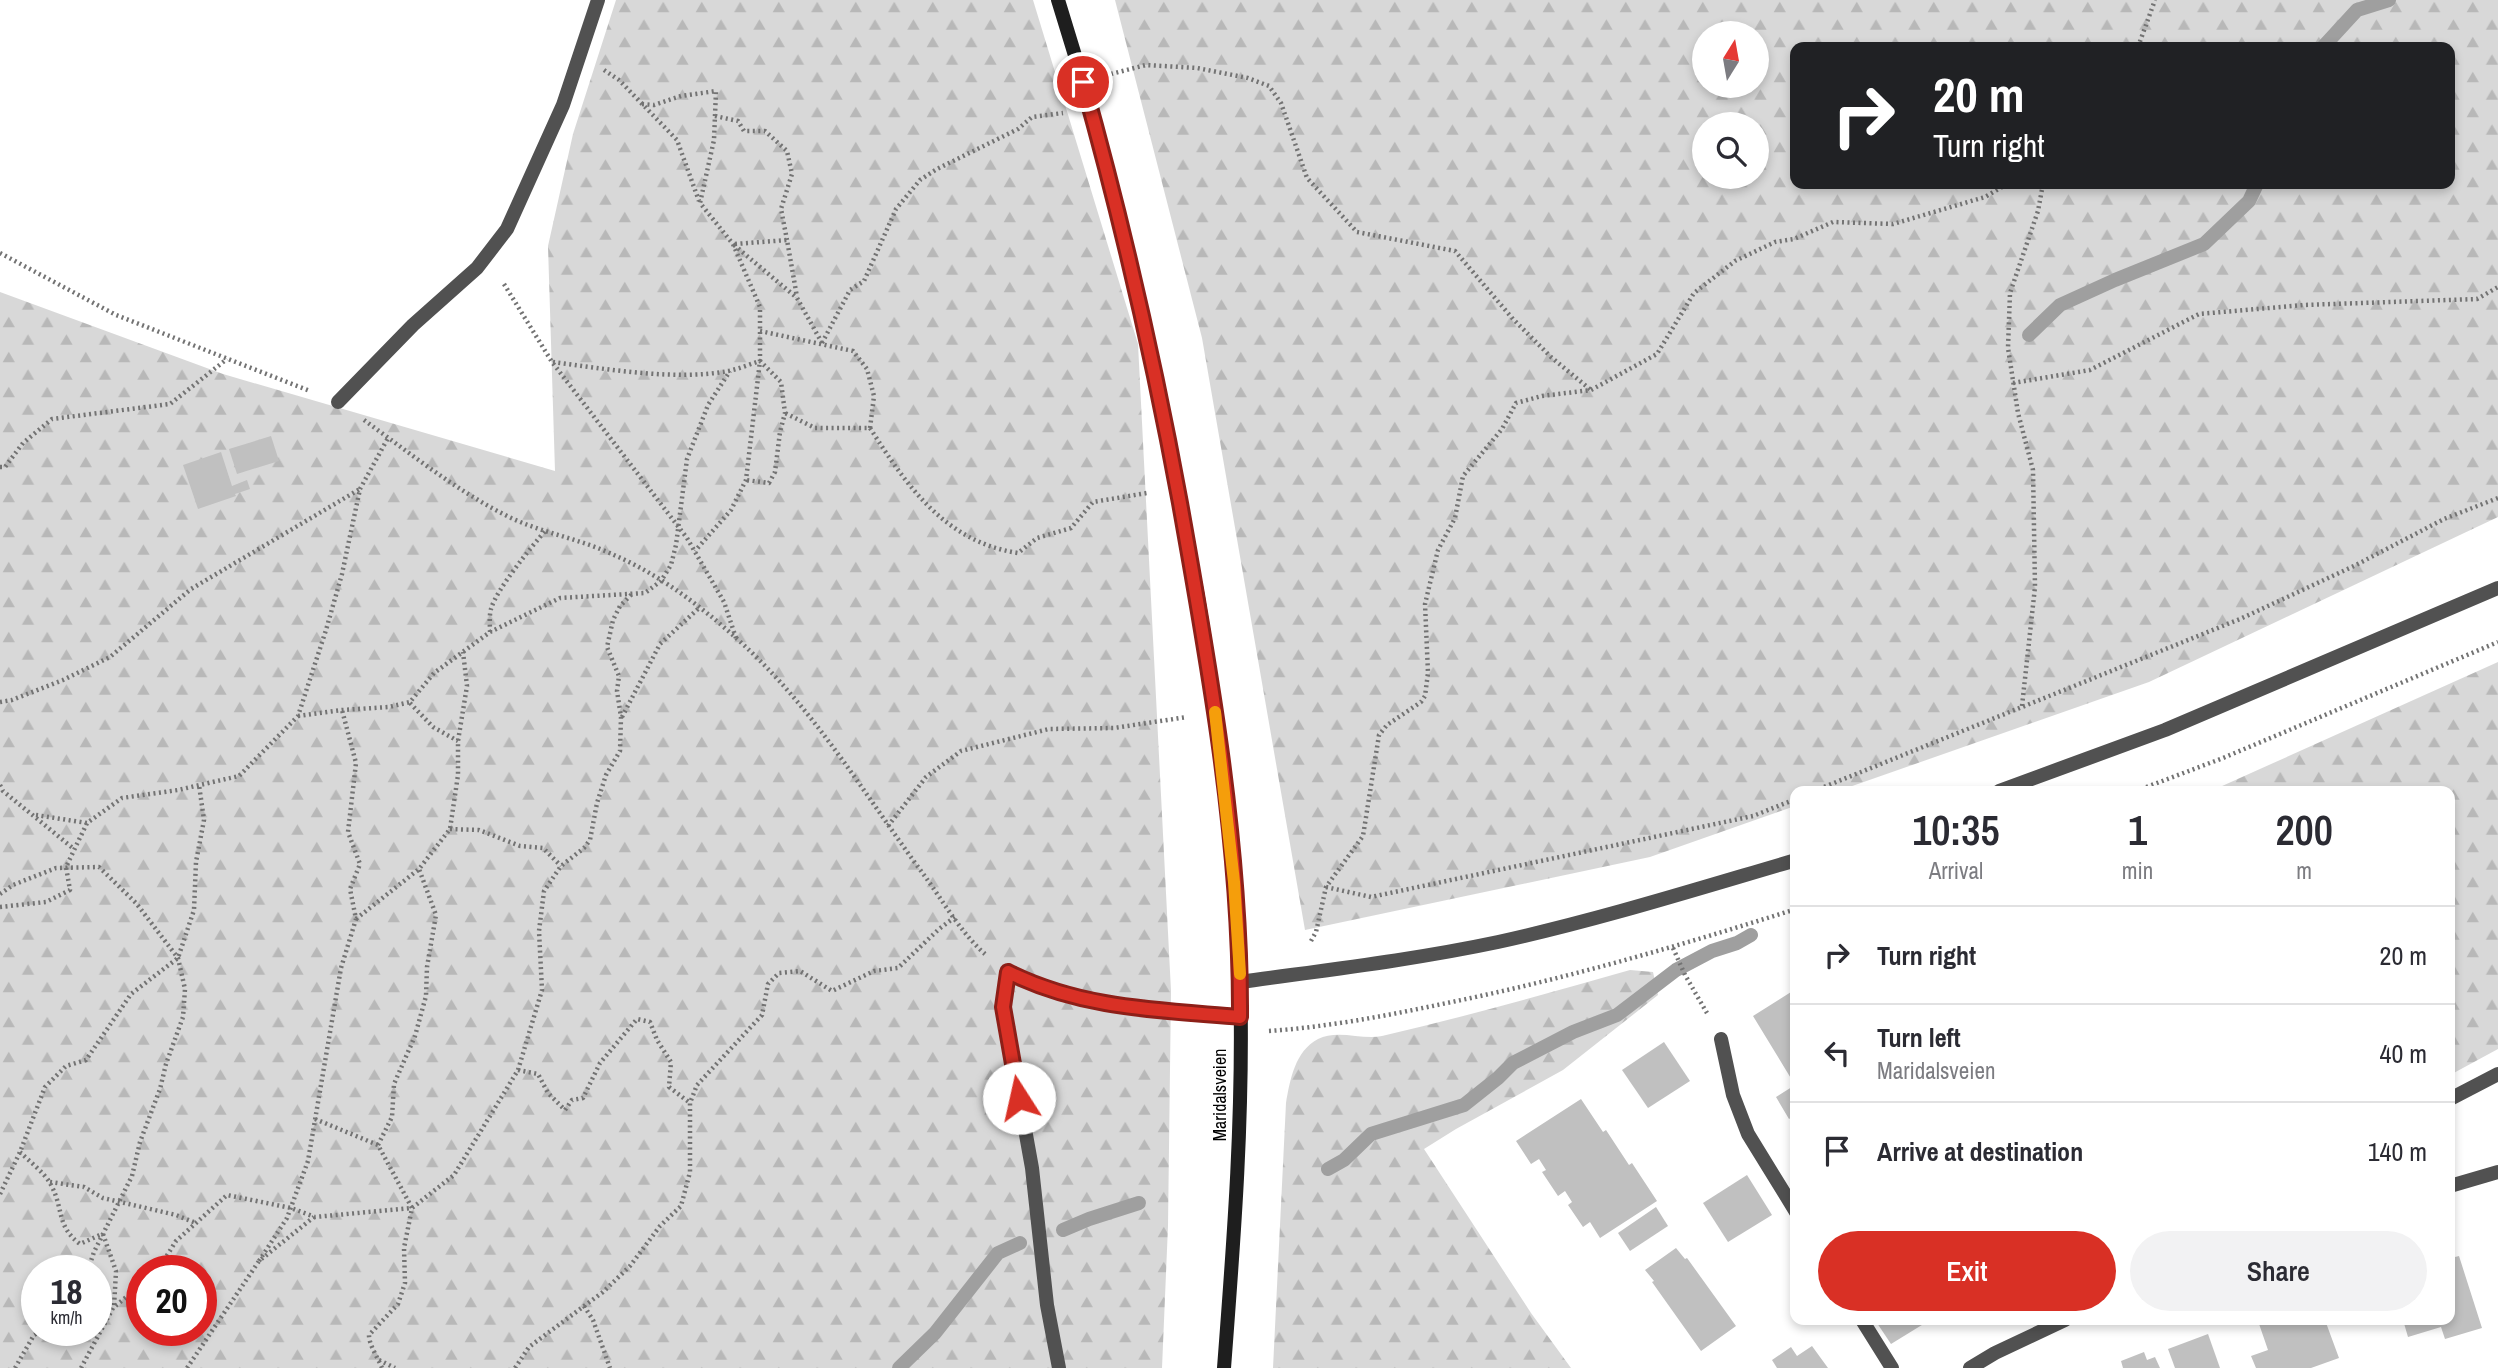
<!DOCTYPE html>
<html lang="en">
<head>
<meta charset="utf-8">
<style>
  body { margin:0; font-family:"Archivo Narrow",sans-serif; background:#f2f2f3; color:#2b2b33; height:100vh; display:flex; flex-direction:column; font-size:26px; white-space:nowrap }
  * { box-sizing:border-box; margin:0 }
  p { font-size:23px; color:#7c7c81 }
  .icon { flex:none; width:38px; height:38px; fill:none; stroke:currentColor; stroke-width:2; stroke-linecap:round; stroke-linejoin:round }
  .map { position:relative; flex:1; overflow:hidden }
  .side { position:absolute; left:1790px; top:786px; width:665px; height:539px; display:flex; flex-direction:column; background:#fff; border-radius:14px; box-shadow:0 4px 10px #0003 }
  .side>* { flex:none }
  .banner { position:absolute; left:1790px; top:42px; width:665px; height:147px; border-radius:14px; box-shadow:0 4px 10px #0003; background:#202124; color:#fff; overflow:hidden }
  .needle { width:46px; rotate:11deg }
  .fabs { position:absolute; left:1692px; top:21px; display:grid; gap:14px }
  .fabs a { display:grid; place-items:center; width:77px; height:77px; border-radius:50%; background:#fff; box-shadow:0 4px 10px #0003; font-size:35px }
  .speed { position:absolute; left:21px; top:1255px; display:flex; gap:14px; font-size:35px; font-weight:700; text-align:center }
  .speed>* { display:grid; place-content:center; width:91px; height:91px; border-radius:50%; background:#fff; box-shadow:0 4px 10px #0003; line-height:1 }
  .speed small { font-size:18px; font-weight:400 }
  .speed .limit { border:10px solid #d22; background:#fff; color:#111 }
  .pin { position:absolute; display:grid; place-items:center; width:60px; height:60px; color:#fff; margin:-30px; border:4px solid #fff; border-radius:50%; box-shadow:0 2px 7px #0007 }
  .me { position:absolute; width:77px; margin:-38px; rotate:350deg; stroke-linejoin:round; filter:drop-shadow(0 0 5px #0008) }
  .turn { display:flex; align-items:center; gap:24px; height:147px; padding:0 28px; font-size:32px }
  .turn .icon { width:91px; height:91px; stroke-width:2.5 }
  .turn b { display:block; font-size:49px; line-height:60px }
  .eta { display:flex; justify-content:space-evenly; align-items:center; height:119px; text-align:center }
  .eta b { font-size:42px; font-weight:600; line-height:49px }
  .cta { display:flex; gap:14px; margin-top:auto; padding:14px 28px }
  .cta a { flex:1; height:80px; border-radius:42px; background:#d93025; color:#fff; font-size:28px; font-weight:600; line-height:80px; text-align:center }
  .cta a+a { background:#f2f2f3; color:#2b2b33 }
  ul { padding:0; list-style:none }
  li { display:flex; align-items:center; gap:21px; height:98px; padding:0 28px; border-top:2px solid #e1e1e2 }
  li div { flex:1 }
  li b { display:block; font-size:26px }
  li em { font-style:normal }
  .map>svg:first-child { display:block }
  .forest { fill:url(#forest-firs); fill-rule:evenodd }
  .lines { fill:none; stroke-linecap:round; stroke-linejoin:round }
  .stream { stroke:#9f9f9f; stroke-width:14 }
  .building { fill:#c0c0c0 }
  .path { stroke:#737373; stroke-width:4.5; stroke-dasharray:2 3.5; stroke-linecap:butt }
  .lane { stroke:#515151; stroke-width:14 }
  .street { stroke:#515151; stroke-width:14 }
  .secondary { stroke:#1e1e1e; stroke-width:14 }
  .route-casing { stroke:#8d1f18; stroke-width:18 }
  .route { stroke:#d93025; stroke-width:12 }
  .slow { stroke:#f59e0b; stroke-width:12 }
  .labels { text-anchor:middle; stroke-width:5; stroke-linejoin:round; paint-order:stroke }
  .street-label { font-size:18px; fill:#000; stroke:#fff }
</style>
</head>
<body>
<div class="map">
<svg width="2498" height="1368" viewBox="0 0 2498 1368">
  <defs>
    <pattern id="forest-firs" width="22" height="20" patternUnits="userSpaceOnUse" patternTransform="scale(1.75)"><rect width="22" height="20" fill="#d8d8d8"/><path d="M5 1l3.5 6h-7zM16 11l3.5 6h-7z" fill="#b8b8b8"/></pattern>
  </defs>
  <rect width="100%" height="100%" fill="#fff"/>
  <g class="forest">
    <path d="M616 0H1033L1138 344 1171 991 1168 1226 1162 1368H0V292L223 374 555 471 548 246 573 134ZM37 1270H96V1330H37ZM142 1270H201V1330H142Z"/>
    <path d="M1115 0H2498V517L2149 682 1838 791H1796L1795 806 1650 857 1305 930 1202 338ZM1704 33H1757V86H1704ZM1796 47H2450V184H1796ZM1704 124H1757V177H1704Z"/>
    <path d="M2498 662V1049L2450 1075V791H2211Z"/>
    <path d="M1630 970 1653 972 1658 995 1563 1070 1456 1129 1424 1149 1531 1313 1571 1368H1273L1286 1103C1290 1080 1295 1051 1318 1039 1337 1029 1362 1040 1382 1036 1465 1017 1548 993 1630 970Z"/>
  </g>
  <g class="lines">
    <g class="stream">
      <path d="M2323 47 2357 10 2389 0"/>
      <path d="M2029 335 2060 305 2115 280 2204 244 2249 201 2257 184"/>
      <path d="M1328 1169 1344 1160 1371 1134 1464 1105 1498 1078 1513 1063 1573 1032 1617 1015 1676 970 1712 951 1737 943 1751 935"/>
      <path d="M1063 1230 1089 1219 1139 1203"/>
      <path d="M899 1368 935 1333 998 1253 1020 1243"/>
    </g>
  </g>
  <g class="building">
    <path d="M271 436 279 461 237 474 229 449Z"/>
    <path d="M221 452 232 486 247 480 250 489 235 494 236 496 198 509 183 465Z"/>
    <path d="M1791 992 1796 999V1115L1789 1119 1776 1097 1795 1085 1753 1016Z"/>
    <path d="M1664 1042 1690 1081 1648 1108 1622 1070Z"/>
    <path d="M1581 1099 1603 1132 1606 1130 1629 1165 1632 1163 1657 1201 1600 1238 1590 1222 1583 1227 1568 1205 1572 1202 1565 1191 1558 1196 1542 1172 1546 1170 1539 1159 1531 1164 1516 1141Z"/>
    <path d="M1747 1175 1772 1215 1728 1242 1703 1203Z"/>
    <path d="M1656 1207 1668 1226 1630 1251 1618 1233Z"/>
    <path d="M1676 1248 1685 1259 1687 1258 1736 1326 1701 1351 1652 1282 1654 1281 1645 1270Z"/>
    <path d="M2454 1251 2455 1257 2459 1256 2482 1328 2445 1339 2441 1327 2408 1337 2403 1320H2450V1252Z"/>
    <path d="M1875 1320H1930L1891 1344Z"/>
    <path d="M2263 1320H2325L2339 1358 2311 1368H2256L2251 1356 2268 1350 2258 1321Z"/>
    <path d="M2208 1334 2220 1368H2175L2168 1349Z"/>
    <path d="M1812 1346 1828 1368H1777L1772 1360 1791 1347 1797 1356Z"/>
    <path d="M2144 1352 2147 1360 2155 1357 2160 1368H2123L2121 1361Z"/>
  </g>
  <g class="lines">
    <g class="path">
      <path d="M2138 47 2155 0"/>
      <path d="M604 70 619 80 677 140 699 201"/>
      <path d="M1111 74 1146 65 1197 68 1248 78 1269 86 1281 103 1307 178 1357 232 1455 251 1513 319 1551 357 1591 390"/>
      <path d="M642 104 654 105 681 96 716 91 714 140 700 203 733 244 760 307V361L746 480 731 510 695 551"/>
      <path d="M715 116 738 121 744 131H765L787 151 792 174 781 209 787 240"/>
      <path d="M735 244 787 240 797 297"/>
      <path d="M734 245 797 298 822 343"/>
      <path d="M0 253 116 315 310 391"/>
      <path d="M504 284 552 362 687 538 724 602 736 638"/>
      <path d="M760 331 853 351 867 369 874 396 870 428H815L785 413"/>
      <path d="M822 343 850 290 864 281 896 209 920 180 937 169 1018 129 1032 117 1063 113"/>
      <path d="M553 362C606 369 676 381 728 371 739 369 750 364 760 361L781 382 785 413 780 432 775 472 769 483 746 480"/>
      <path d="M2013 383 2090 370 2199 314 2304 305 2477 299 2498 287"/>
      <path d="M364 420C411 454 457 491 509 517 542 533 581 539 614 555 663 576 710 613 748 649 818 715 867 798 924 875 943 901 961 933 985 954"/>
      <path d="M870 428C907 486 945 542 1018 553L1037 538 1071 528 1093 502 1147 493"/>
      <path d="M0 467H5L23 443 52 419 170 404 227 359"/>
      <path d="M490 632C490 625 489 616 491 609 496 590 532 546 546 530"/>
      <path d="M0 702 12 700 63 680 110 657 191 589 360 489"/>
      <path d="M410 703 433 727 458 741"/>
      <path d="M2022 706 2035 587 2033 470 2018 413 2008 348 2010 293 2038 211 2043 184"/>
      <path d="M298 716 342 710 389 707 410 702 434 673 490 632 560 598 645 593 661 581 671 565 676 545 687 459 708 405 730 371"/>
      <path d="M622 717 660 644 699 608"/>
      <path d="M0 785 3 791 74 849"/>
      <path d="M1814 791 2240 619 2354 566 2444 519 2498 498"/>
      <path d="M2136 791 2223 758 2498 642"/>
      <path d="M36 815 87 823"/>
      <path d="M888 826 926 777 961 751 1049 729 1114 728 1187 717"/>
      <path d="M450 829 479 830 520 846 543 848 561 866"/>
      <path d="M1326 887 1371 897 1753 816 1796 799"/>
      <path d="M0 894 13 885 56 868 99 867 136 903 178 958 185 989 183 1017 166 1064 160 1089 140 1142 132 1176 94 1252 88 1270"/>
      <path d="M0 907 46 902 70 890 66 867 87 823 122 798 178 790 239 776 298 716 326 630 342 574 360 489 388 438"/>
      <path d="M356 919 419 869 450 829 458 775V741L467 686 463 652"/>
      <path d="M1311 941 1316 932 1326 887 1363 836 1379 735 1387 725 1421 702 1425 696 1428 673 1425 604 1438 550 1455 518 1463 476 1502 429 1516 403 1542 396 1591 390 1657 354 1694 293 1735 261 1775 242 1794 239 1833 222 1893 224 1985 197 2007 184"/>
      <path d="M1673 948 1685 975 1707 1013"/>
      <path d="M1269 1031C1327 1027 1385 1016 1442 1004 1562 980 1679 946 1796 909"/>
      <path d="M518 1070 538 1074 548 1093 565 1110 572 1100 583 1098 600 1063 637 1019 650 1022 657 1040 671 1062 669 1087 690 1103"/>
      <path d="M315 1119 378 1145 412 1208 404 1248 405 1283 398 1304 369 1335C369 1345 378 1358 382 1368"/>
      <path d="M378 1145 392 1117 394 1084 415 1036 426 996 427 967 436 915 419 869"/>
      <path d="M20 1152C30 1162 45 1173 51 1185 64 1209 56 1226 80 1244L102 1234"/>
      <path d="M50 1182 84 1187 103 1198 176 1215 196 1223"/>
      <path d="M0 1194 20 1152 45 1087 66 1066 86 1060 131 994 178 958 194 910 196 862 204 820 199 785"/>
      <path d="M103 1234 116 1271 114 1307"/>
      <path d="M259 1261 287 1218 308 1161 341 968 356 919 350 889 360 864 348 832 356 763 342 710"/>
      <path d="M158 1270 176 1241 227 1195 291 1208 315 1217 412 1208 454 1175 518 1070 542 990 539 931 544 891 561 866 584 848 590 840 597 803 606 775 620 751 621 717 617 691 619 676 607 647 613 620 620 606 632 594"/>
      <path d="M584 1306 593 1320 610 1368"/>
      <path d="M379 1360 395 1368"/>
      <path d="M15 1368 34 1335 43 1330"/>
      <path d="M81 1368 113 1308 142 1284"/>
      <path d="M187 1368 259 1261 314 1217"/>
      <path d="M515 1368 529 1347 603 1292 630 1266 660 1226 681 1206 690 1172V1103L697 1085 762 1015 768 984 779 973 800 971 832 991 874 971 898 968 939 929 955 917"/>
    </g>
    <g class="lane">
      <path d="M338 402 413 325 477 268 507 229 563 105 598 0"/>
      <path d="M1999 791 2165 730 2498 588"/>
      <path d="M1240 982C1326 970 1413 960 1498 942 1598 920 1697 889 1796 860"/>
      <path d="M1721 1039 1733 1095 1748 1134 1796 1212"/>
      <path d="M2450 1099 2498 1074"/>
      <path d="M1862 1320 1892 1368"/>
      <path d="M1059 1368 1047 1305 1032 1168 1003 1007 1008 972C1083 1010 1158 1010 1240 1017"/>
    </g>
    <g class="street">
      <path d="M2450 1186 2498 1172"/>
      <path d="M1970 1368 1995 1353 2065 1320"/>
    </g>
    <path class="secondary" d="M1058 0C1110 164 1149 332 1179 501 1185 533 1192 565 1198 597 1219 722 1235 851 1240 978 1244 1108 1234 1238 1224 1368"/>
  </g>
  <g class="lines">
    <g class="route-casing">
      <path id="route" d="M1019 1098 1003 1007 1008 972C1082 1009 1159 1010 1240 1017 1241 846 1210 671 1180 503 1154 361 1122 221 1083 82"/>
    </g>
    <use href="#route" class="route"/>
    <path class="slow" d="M1215 712 1234 882 1240 974"/>
  </g>
  <g class="labels">
    <g class="street-label">
      <text transform="translate(1220 1095) rotate(-90)" y="6">Maridalsveien</text>
    </g>
  </g>
</svg>
<div class="fabs">
<a><svg class="needle" viewBox="-14 -14 28 28"><path d="M0-13l5 13h-10z" fill="#e53935"/><path d="M0 13l5-13h-10z" fill="#7c7c81"/></svg></a>
<a><svg class="icon" aria-label="search" viewBox="0 0 24 24"><circle cx="10" cy="10" r="6"/><path d="M15 15l6 6"/></svg></a>
</div>
<div class="speed"><div>18<small>km/h</small></div><div class="limit">20</div></div>
<div class="pin" style="left:1083px;top:82px;background:#d93025"><svg class="icon" aria-label="arrive" viewBox="0 0 24 24"><path d="M6 21V4h12l-3 4 3 4H6"/></svg></div>
<svg class="me" style="left:1019px;top:1098px" viewBox="-20 -20 40 40"><circle r="19" fill="#fff"/><path d="M0-13L10 11 0 6-10 11z" fill="#d93025"/></svg>
<div class="banner">
<div class="turn"><svg class="icon" aria-label="right" viewBox="0 0 24 24"><path d="M7 20v-9h11M14 6l5 5-5 5"/></svg><div><b>20 m</b>Turn right</div></div>
</div>
<section class="side">
<div class="eta">
<div><b>10:35</b><p>Arrival</p></div>
<div><b>1</b><p>min</p></div>
<div><b>200</b><p>m</p></div>
</div>
<ul>
<li><svg class="icon" aria-label="right" viewBox="0 0 24 24"><path d="M7 20v-9h11M14 6l5 5-5 5"/></svg><div><b>Turn right</b></div><em>20 m</em></li>
<li><svg class="icon" aria-label="left" viewBox="0 0 24 24"><path d="M17 20v-9H6M10 6l-5 5 5 5"/></svg><div><b>Turn left</b><p>Maridalsveien</p></div><em>40 m</em></li>
<li><svg class="icon" aria-label="arrive" viewBox="0 0 24 24"><path d="M6 21V4h12l-3 4 3 4H6"/></svg><div><b>Arrive at destination</b></div><em>140 m</em></li>
</ul>
<div class="cta"><a>Exit</a><a>Share</a></div>
</section>
</div>
</body>
</html>
